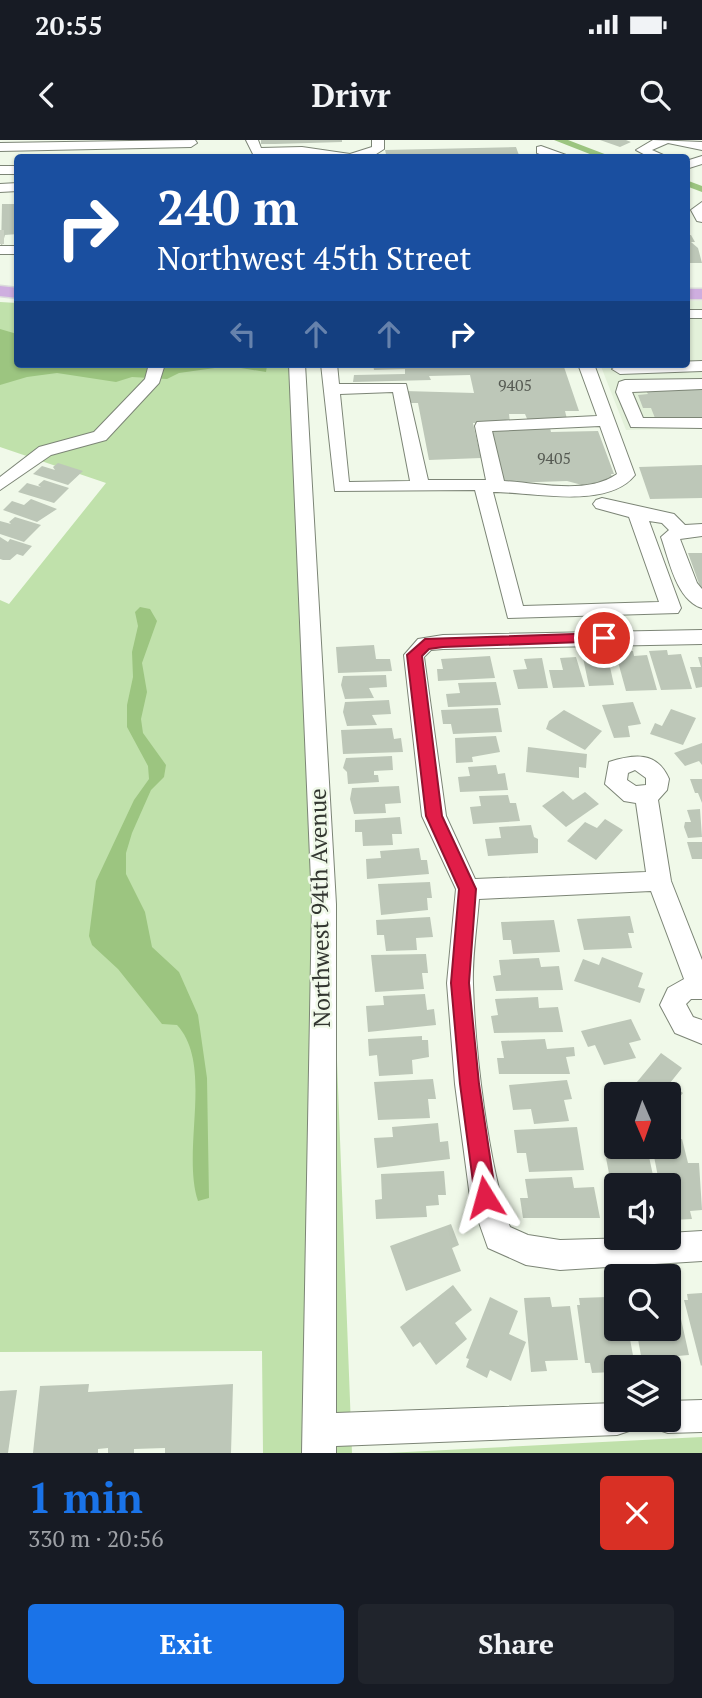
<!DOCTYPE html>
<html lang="en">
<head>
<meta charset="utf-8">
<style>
  body { margin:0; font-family:"PT Serif",serif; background:#20242c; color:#f1f3f6; height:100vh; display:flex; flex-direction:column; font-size:26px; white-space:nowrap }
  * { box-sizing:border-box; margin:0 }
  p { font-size:23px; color:#9ea1a6 }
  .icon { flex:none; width:38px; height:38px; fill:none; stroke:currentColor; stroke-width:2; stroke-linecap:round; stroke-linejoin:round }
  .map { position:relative; height:1313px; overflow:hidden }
  .side { display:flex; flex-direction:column; background:#171b24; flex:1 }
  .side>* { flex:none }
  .guide { position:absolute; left:14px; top:14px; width:676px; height:214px; border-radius:7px; box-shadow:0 2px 5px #0004; background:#1a4fa0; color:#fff; overflow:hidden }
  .needle { width:46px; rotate:178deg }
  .buttons { position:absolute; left:604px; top:942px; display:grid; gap:14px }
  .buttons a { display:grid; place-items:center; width:77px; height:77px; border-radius:7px; background:#171b24; box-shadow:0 2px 5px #0004; font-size:35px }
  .pin { position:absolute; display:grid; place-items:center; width:60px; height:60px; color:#fff; margin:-30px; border:4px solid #fff; border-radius:50%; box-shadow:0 2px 7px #0007 }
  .me { position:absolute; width:77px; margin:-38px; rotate:352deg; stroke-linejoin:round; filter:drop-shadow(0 0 5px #0008) }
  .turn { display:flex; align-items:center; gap:24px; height:147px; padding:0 28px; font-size:32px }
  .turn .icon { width:91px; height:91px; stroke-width:2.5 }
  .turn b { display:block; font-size:49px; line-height:60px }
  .lanes { display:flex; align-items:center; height:66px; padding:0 28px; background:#0003; justify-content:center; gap:35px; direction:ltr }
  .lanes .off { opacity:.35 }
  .round { display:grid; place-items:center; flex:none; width:74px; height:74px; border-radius:7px; background:#20242c }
  .overview { display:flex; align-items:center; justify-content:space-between; height:119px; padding:0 28px }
  h1 { font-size:42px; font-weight:600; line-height:52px; color:#1a73e8 }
  .action { display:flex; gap:14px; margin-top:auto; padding:14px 28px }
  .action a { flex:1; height:80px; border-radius:7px; background:#1a73e8; color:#fff; font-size:28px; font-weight:600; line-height:80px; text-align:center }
  .action a+a { background:#20242c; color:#f1f3f6 }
  .status { display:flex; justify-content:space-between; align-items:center; height:49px; padding:0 35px; background:#171b24; direction:ltr }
  .status svg { height:19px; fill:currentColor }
  header { display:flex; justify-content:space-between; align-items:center; height:91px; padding:0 28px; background:#171b24; font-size:32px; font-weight:600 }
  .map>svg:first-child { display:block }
  .built { fill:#e3f1da }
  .green { fill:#c0e1ab }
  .water { fill:#9cc580 }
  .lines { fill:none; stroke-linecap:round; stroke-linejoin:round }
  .canal { fill:#9cc580; fill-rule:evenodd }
  .building { fill:#bdc7b8 }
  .minor-tunnel { stroke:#cad2c4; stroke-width:14; stroke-dasharray:14 7; stroke-linecap:butt }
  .minor-casing { stroke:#7c8576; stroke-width:2 }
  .major-casing { stroke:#dadbda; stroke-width:3 }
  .minor { fill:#fff; fill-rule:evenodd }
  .major { fill:#ceaedf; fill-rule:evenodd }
  .route { fill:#e11d48; stroke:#92132f; stroke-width:2 }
  .labels { text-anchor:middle; stroke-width:5; stroke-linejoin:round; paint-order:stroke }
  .far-number-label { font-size:16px; fill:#555a52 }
  .street-label { font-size:23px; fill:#323630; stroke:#f0f9e9 }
</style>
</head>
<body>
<div class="status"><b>20:55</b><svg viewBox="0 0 49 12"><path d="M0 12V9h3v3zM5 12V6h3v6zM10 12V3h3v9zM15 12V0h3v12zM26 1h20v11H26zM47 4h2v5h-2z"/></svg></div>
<header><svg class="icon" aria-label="back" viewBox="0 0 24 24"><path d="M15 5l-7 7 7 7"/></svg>Drivr<svg class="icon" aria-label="search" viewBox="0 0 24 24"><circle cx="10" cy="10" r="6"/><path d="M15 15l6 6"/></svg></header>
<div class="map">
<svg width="702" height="1313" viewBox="0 0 702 1313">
  <rect width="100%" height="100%" fill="#f0f9e9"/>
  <path class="built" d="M686 161H702V288L626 290 600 224H686Z"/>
  <g class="green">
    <path d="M0 162 17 163 18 224H303L321 502 352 1313H263L262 1211 0 1212V460L9 464 106 343 0 307Z"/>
    <path d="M702 1297V1313H387Z"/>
  </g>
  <g class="water">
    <path d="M0 189 17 194 18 224 267 226 266 232 229 226 179 233 167 239 132 237 116 242 57 233 27 237 0 245Z"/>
    <path d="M140 467 150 469 157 481 142 523 147 552 141 579 143 593 166 625 164 637 151 650 132 693 126 713V734L145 772 152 807 179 832 198 875 207 938 209 1058 198 1061C181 1010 214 925 177 885L162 884 118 829 92 805 89 796 96 741 134 660 149 639 148 626 127 587V565L133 537 132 512 138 486 135 472Z"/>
  </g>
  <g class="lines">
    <g class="canal">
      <path d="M554 0H568L615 18H600Z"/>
      <path d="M686 40 702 46V52L686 46Z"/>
    </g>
  </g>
  <g class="building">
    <path d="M261 0H342V2L275 4H261Z"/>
    <path d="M600 0H626L631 2 620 7Z"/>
    <path d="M516 7 520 18H387L385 10Z"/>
    <path d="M2 64H16L18 94 5 95 1 109Z"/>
    <path d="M686 95H691L695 102H691L698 108 702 123H686Z"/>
    <path d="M373 224H563L579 271H565L567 279 528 281 525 274H509L510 283H473L481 318 429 320 418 263H407L405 251 474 253 470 235 429 236 431 240 353 242 354 235 405 234V229L374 230Z"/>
    <path d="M702 249V277L655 278 651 268H643L638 255 648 254 646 251Z"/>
    <path d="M550 288 551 292 598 291 614 334H611L613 340 582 345 567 341 505 343 491 290Z"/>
    <path d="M58 323 83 331 68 345 33 334 42 326 55 330 53 327Z"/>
    <path d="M702 325V358L650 359 639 327Z"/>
    <path d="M44 340 69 348 54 363 18 352 27 343 41 347 38 345Z"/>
    <path d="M31 359 57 369 37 382 3 370 12 361 24 365Z"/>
    <path d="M15 377 41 385 24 402 0 394V381L11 384 9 382Z"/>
    <path d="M0 397 8 402 10 399 32 406 23 416 17 414 10 420H3L0 419Z"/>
    <path d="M688 413H702V452Z"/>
    <path d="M374 505 376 519H390L392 531 338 533 336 507Z"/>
    <path d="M667 510 668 515 681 514 692 549 661 550 649 511Z"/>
    <path d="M615 511H633L634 516 647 515 657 550 626 551Z"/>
    <path d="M490 516 495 538 438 541 437 529H443L441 519Z"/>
    <path d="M576 517 585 547 553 548 549 530H563L560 518Z"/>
    <path d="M612 517 614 527H610L614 545 589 546 583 518Z"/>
    <path d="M698 517H702V547L696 548 690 527H701Z"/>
    <path d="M542 518 548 548 518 549 513 530 527 529 524 519Z"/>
    <path d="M386 535 387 547 369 548 374 558 345 559 341 545 343 536Z"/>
    <path d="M496 542 501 565 448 567 446 554 460 553 458 543Z"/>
    <path d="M389 560 391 574 372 575 377 585 347 586 343 572 345 562Z"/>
    <path d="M633 562 641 584 628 586 630 597 614 598 602 565Z"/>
    <path d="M498 568 502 592 453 594 451 584H443L441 570Z"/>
    <path d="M671 569 696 578 683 605 650 594 655 583 662 586Z"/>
    <path d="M564 570 602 591 585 610 546 589 549 581Z"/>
    <path d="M392 588 394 599 401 598 403 612 343 614 341 590Z"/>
    <path d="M496 596 500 612 472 617 473 622 456 623 455 598Z"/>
    <path d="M702 603V625L699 621 685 626 674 613Z"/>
    <path d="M528 607 587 614 586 628 579 627V638L526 632Z"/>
    <path d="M392 616 393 630 374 631V635H378L379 642 348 644 347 632 343 628 346 618Z"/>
    <path d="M496 625 498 634 505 633 508 650 460 652 458 637 470 636 468 627Z"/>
    <path d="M690 639H702V663L698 653H695Z"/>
    <path d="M399 646 401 663 385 664 386 673 354 674 350 659 352 648Z"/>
    <path d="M563 651 573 660 585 652 599 664 566 687 542 666Z"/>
    <path d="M508 655 510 663H516L520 681 473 684 470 667 481 666 479 656Z"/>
    <path d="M700 669 702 697 688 698 684 687 685 682H691L687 670Z"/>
    <path d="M400 677 402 694H392L393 705 363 706 362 692H355V680Z"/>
    <path d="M605 679 623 690 596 720 567 701 585 682 597 688Z"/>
    <path d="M531 685 534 697 538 699V713L488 716 485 699 501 698 499 687Z"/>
    <path d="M687 702H702V719H692Z"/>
    <path d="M419 708 421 720H427L429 734 367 739 366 719 381 718 380 711Z"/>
    <path d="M430 742 432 758H427L428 770 381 775 378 744Z"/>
    <path d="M630 776 634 793H628L632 808 584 810 577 779Z"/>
    <path d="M430 777 433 797 416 798 417 810 386 811 384 795H377L376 780Z"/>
    <path d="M554 780 560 812 513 814 511 800H503L501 782Z"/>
    <path d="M426 814 428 833H422L424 849 375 852 371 815Z"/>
    <path d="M602 817 643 833 638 847 645 849 640 863 574 841 583 819 599 825Z"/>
    <path d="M539 818 541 827 559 826 563 850 496 851 493 836 501 835 499 820Z"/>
    <path d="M425 854 427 870 434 869 436 885 368 892 366 866 384 865 383 856Z"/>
    <path d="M538 857 539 868 558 867 563 892 494 893 491 876 498 875 495 859Z"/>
    <path d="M631 879 641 900 629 903 636 918 604 925 595 905 588 907 581 891Z"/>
    <path d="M422 896V900H428L429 917 412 920 413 934 379 936 377 915 369 916 368 899Z"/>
    <path d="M545 899 547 909 574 907 575 916 566 917 570 934H499L497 918H504L501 901Z"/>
    <path d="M661 913 682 928 670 943 683 953 668 971V954H627Z"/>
    <path d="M433 939 436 959H428L430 978 378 980 374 942Z"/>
    <path d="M567 940 572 959 564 960 569 981 534 984 531 969 513 970 509 945Z"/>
    <path d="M438 983 440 1002 448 1001 450 1019 377 1028 374 998 393 997 392 987Z"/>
    <path d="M577 987 584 1030 529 1032 526 1013H517L514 990Z"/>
    <path d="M682 999 688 1023H699L702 1070 690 1071 692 1079 673 1080 668 1045 659 1042 652 1006H668V1000Z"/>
    <path d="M626 1007H647L655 1045H616V1054H613L606 1018 628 1017Z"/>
    <path d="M444 1031 446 1055H438L439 1065 426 1066 427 1077 376 1079 375 1060 382 1059 381 1034Z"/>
    <path d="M572 1037 574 1048 594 1047 600 1078H523L520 1058H528L525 1039Z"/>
    <path d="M451 1084 459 1105 452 1108 461 1131 406 1151 390 1106Z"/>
    <path d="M453 1145 472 1170 455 1183 467 1199 436 1225 420 1202 413 1207 400 1187Z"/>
    <path d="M702 1153V1225L701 1226 684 1160H688L687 1154Z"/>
    <path d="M490 1157 518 1171 509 1194 526 1202 511 1241 490 1230 487 1238 466 1227 469 1219 466 1218Z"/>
    <path d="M550 1157 552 1167 570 1166 578 1220 545 1221 547 1231 531 1232 524 1158Z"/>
    <path d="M607 1157 610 1179H616V1188H628L634 1221 612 1222 613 1232 592 1233 590 1223H585L577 1165H580L579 1158Z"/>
    <path d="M677 1161 689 1215 655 1218 657 1227H643L636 1188H668V1162Z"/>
    <path d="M89 1244 88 1252 233 1244 231 1313H165V1308L134 1309V1313H108V1308L98 1309V1313H33L40 1246Z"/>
    <path d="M17 1250 8 1313H0V1251Z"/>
  </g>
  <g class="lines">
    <path class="minor-tunnel" d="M0 97H4"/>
    <g class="minor-casing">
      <g id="minor">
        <path d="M195 0 197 3 191 7 0 11V3Z"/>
        <path d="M246 0H258L261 8 302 7 350 14 372 7V0H384V9L370 18 263 15 253 14Z"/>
        <path d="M653 0 702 2V10L668 3 652 10 670 18H651L636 10Z"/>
        <path d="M541 6 566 15 568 18H550L537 13V7Z"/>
        <path d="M702 16V24L686 29V21Z"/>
        <rect x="0" y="26" width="18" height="8"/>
        <path d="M18 43V51L0 52V44Z"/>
        <path d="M702 62V82L697 81 691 70Z"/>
        <rect x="0" y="106" width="18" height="8"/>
        <rect x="686" y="170" width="16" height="8"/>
        <path d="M702 221V231L620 234 612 229 620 224Z"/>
        <path d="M149 224H165L159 243 106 300 51 315 0 350V337L39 307 94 292 145 239Z"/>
        <path d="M289 224H305L336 764V1273L616 1263V1279H633L629 1291 617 1295 336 1306V1313H302L312 764Z"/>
        <path d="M321 224H337L339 244H406L428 340H486L475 286 477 282 597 276 578 224H594L635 335C607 370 533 352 493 352L523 466 659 462 629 377 596 368 593 364 596 360 602 358 674 374 685 385 702 384V396L680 399 697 443 702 449V468C676 460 669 419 661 397L669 390 662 383 649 381 681 468 678 473 508 478 475 350 335 351ZM393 252 410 341 349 342 340 254ZM600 286 617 334C587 355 539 343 504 341L492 291Z"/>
        <path d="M702 239V249L632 252 643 278H702V288L631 287 616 252 619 242 625 240Z"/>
        <path d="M702 490V504L443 509 431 510 424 517 446 676 475 739 646 732 636 663 624 661 605 644 609 622C634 614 657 611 669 639L667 650 658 660 671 741 702 820V859H691L686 864 693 877 702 880V904L675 893 660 865 668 848 684 839 651 751 479 759C477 787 472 816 473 844 475 913 488 1023 510 1087L528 1095 560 1100 668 1097V1093L702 1091V1121L560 1130 526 1125 488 1108 470 1057 455 944 447 843 456 749 422 676 404 515 418 499 443 495ZM635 630 646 638V645L636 646 627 640 628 633Z"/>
        <path d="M702 1260V1292L668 1293 656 1289 652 1279H668V1261Z"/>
      </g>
    </g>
    <g class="major-casing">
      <g id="major">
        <path d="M0 146 18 148V158L0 156Z"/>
        <rect x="686" y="149" width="16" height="10"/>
      </g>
    </g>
    <use href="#minor" class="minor"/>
    <use href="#major" class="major"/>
  </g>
  <path class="route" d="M604 493 609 494V501L443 507 429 509 422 516 442 676 476 749 469 843 479 944 496 1057 493 1065 485 1068 478 1065 475 1057 460 944 451 843 459 749 426 676 407 515 425 499Z"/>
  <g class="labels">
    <g class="far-number-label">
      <text x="515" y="251">9405</text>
      <text x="554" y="324">9405</text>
    </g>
    <g class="street-label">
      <text transform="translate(320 768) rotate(-91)" y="8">Northwest 94th Avenue</text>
    </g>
  </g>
</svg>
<div class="buttons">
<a><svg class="needle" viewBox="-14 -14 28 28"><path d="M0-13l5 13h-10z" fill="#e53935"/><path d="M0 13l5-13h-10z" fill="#9ea1a6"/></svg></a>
<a><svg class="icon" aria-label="sound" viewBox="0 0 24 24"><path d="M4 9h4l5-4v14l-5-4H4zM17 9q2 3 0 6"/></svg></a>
<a><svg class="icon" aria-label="search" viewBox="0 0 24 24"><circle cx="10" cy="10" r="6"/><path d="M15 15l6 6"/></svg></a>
<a><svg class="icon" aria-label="layers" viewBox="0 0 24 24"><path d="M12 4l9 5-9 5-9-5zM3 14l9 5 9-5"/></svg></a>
</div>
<div class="pin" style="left:604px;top:498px;background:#d93025"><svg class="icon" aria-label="arrive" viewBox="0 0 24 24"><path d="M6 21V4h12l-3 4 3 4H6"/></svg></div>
<svg class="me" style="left:485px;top:1057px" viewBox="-20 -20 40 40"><path d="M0-17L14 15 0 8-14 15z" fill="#e11d48" stroke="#fff" stroke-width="4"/></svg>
<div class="guide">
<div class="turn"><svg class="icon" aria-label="right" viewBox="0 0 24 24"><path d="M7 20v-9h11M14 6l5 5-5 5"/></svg><div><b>240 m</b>Northwest 45th Street</div></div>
<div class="lanes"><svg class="icon off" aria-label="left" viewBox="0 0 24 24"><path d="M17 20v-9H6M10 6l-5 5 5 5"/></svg><svg class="icon off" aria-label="ahead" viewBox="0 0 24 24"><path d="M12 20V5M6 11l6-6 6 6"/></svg><svg class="icon off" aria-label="ahead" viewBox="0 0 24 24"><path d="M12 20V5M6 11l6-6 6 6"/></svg><svg class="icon" aria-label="right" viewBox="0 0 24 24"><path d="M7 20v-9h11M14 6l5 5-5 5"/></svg></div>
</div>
</div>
<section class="side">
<div class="overview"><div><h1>1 min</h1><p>330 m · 20:56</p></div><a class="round" style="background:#d93025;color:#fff"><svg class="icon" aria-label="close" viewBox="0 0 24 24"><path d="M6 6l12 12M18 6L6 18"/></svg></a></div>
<div class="action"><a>Exit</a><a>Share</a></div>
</section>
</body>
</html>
